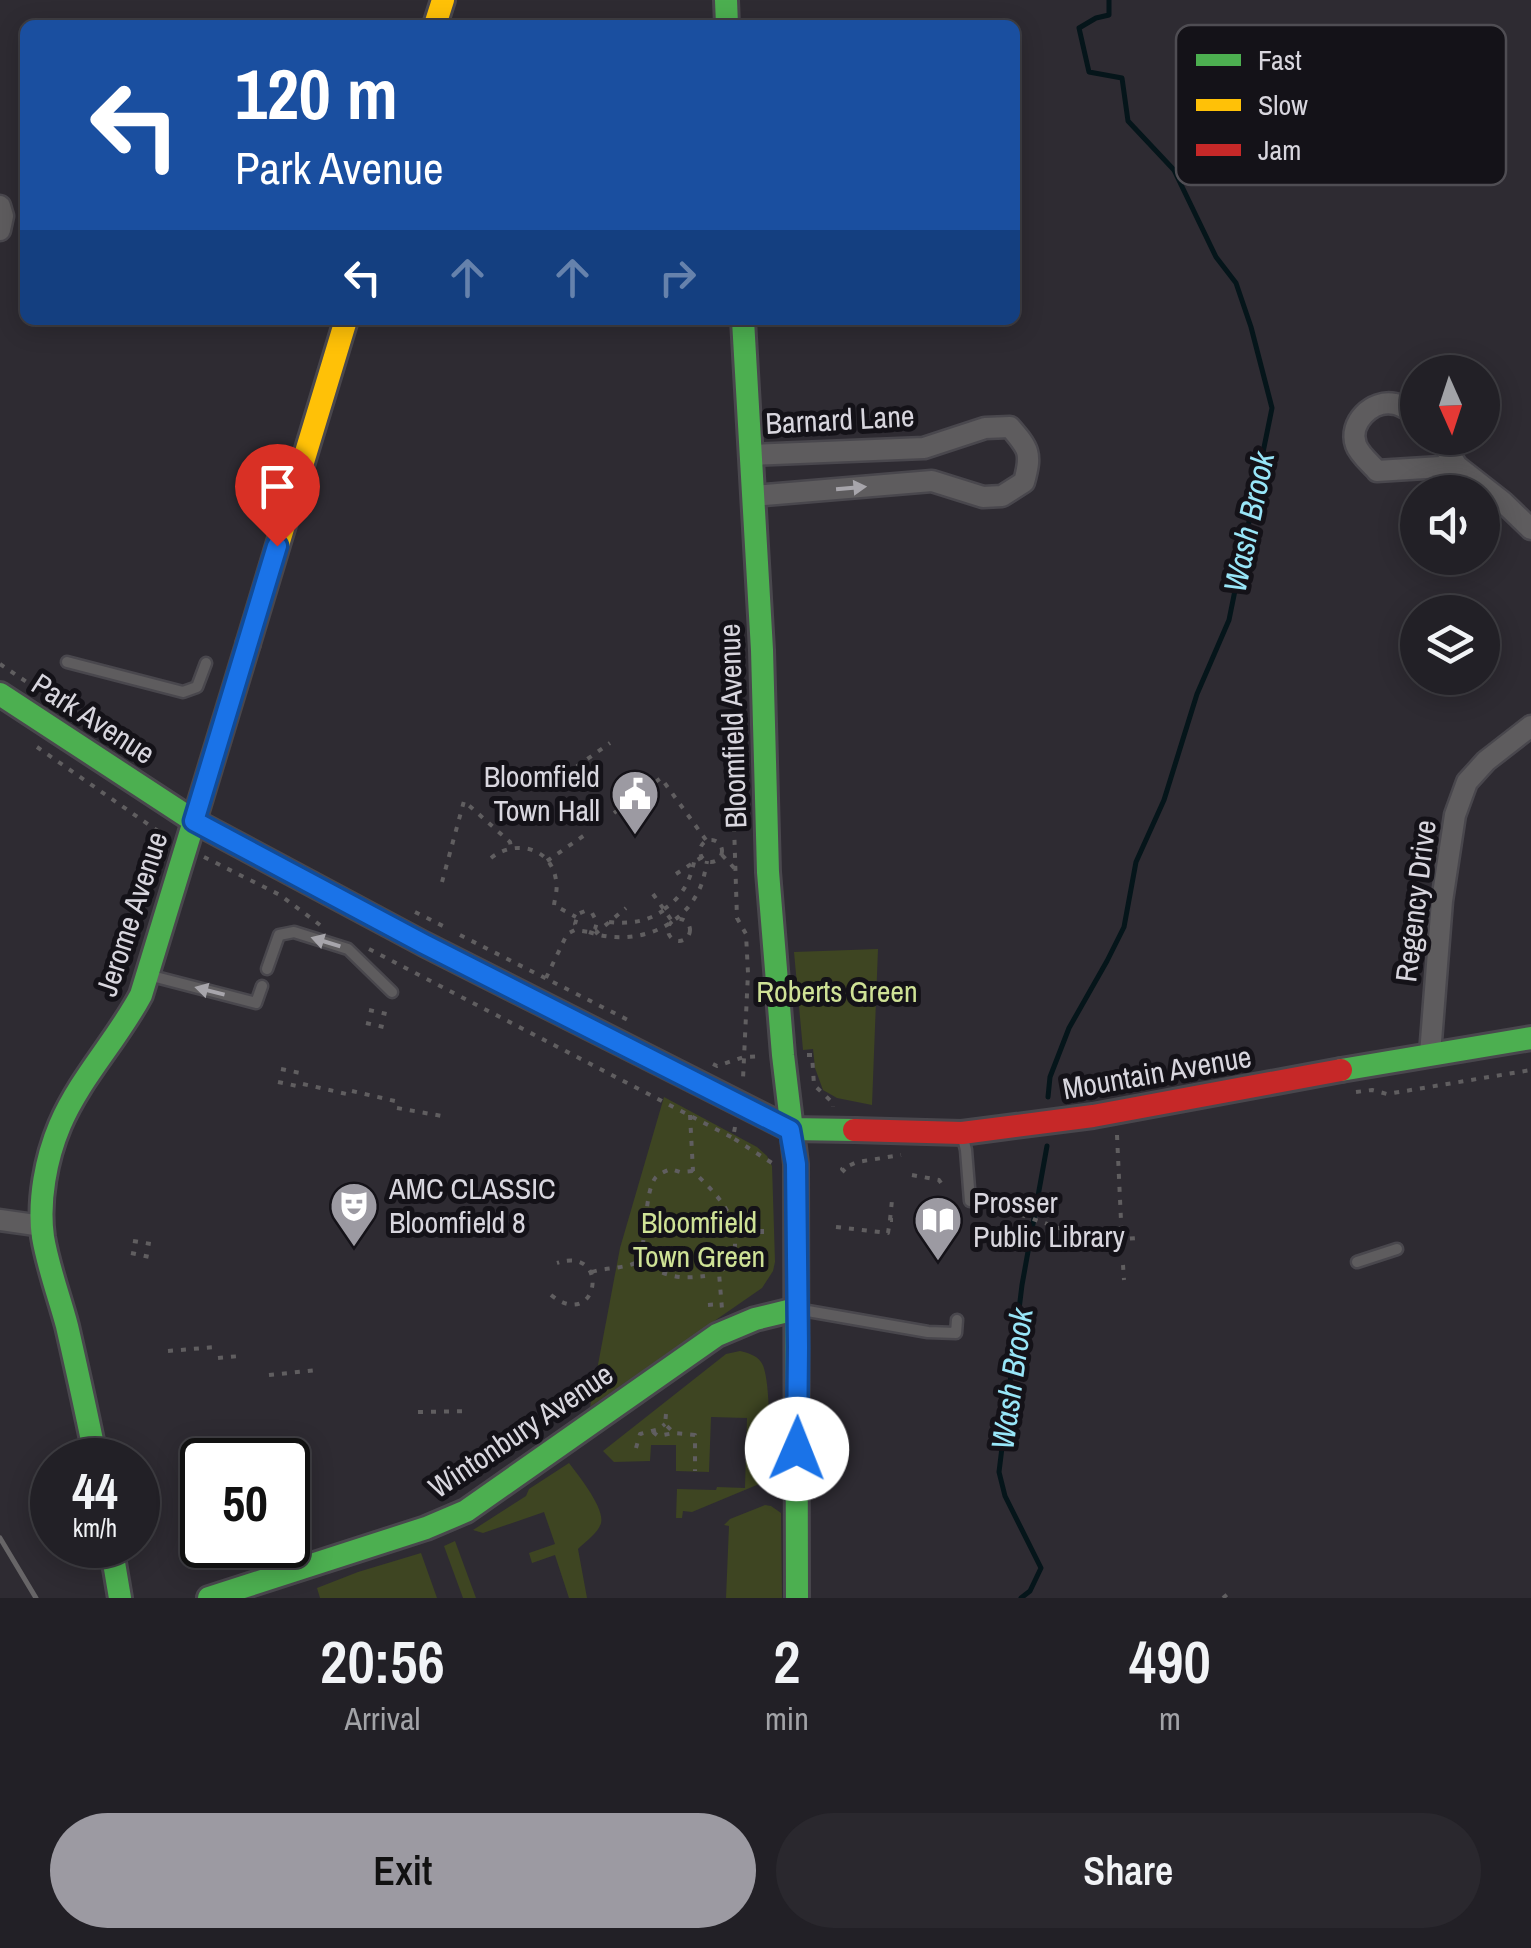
<!DOCTYPE html>
<html lang="en">
<head>
<meta charset="utf-8">
<style>
  body { margin:0; font-family:"Archivo Narrow",sans-serif; background:#2a282e; color:#f1f3f6; height:100vh; display:flex; flex-direction:column; font-size:38px; white-space:nowrap }
  * { box-sizing:border-box; margin:0 }
  p { font-size:32px; color:#a2a3a7 }
  .icon { flex:none; width:55px; height:55px; fill:none; stroke:currentColor; stroke-width:2; stroke-linecap:round; stroke-linejoin:round }
  .map { position:relative; height:1598px; overflow:hidden }
  .drawer { display:flex; flex-direction:column; background:#222026; flex:1 }
  .drawer>* { flex:none }
  .guide { position:absolute; left:20px; top:20px; width:1000px; height:305px; border-radius:15px; box-shadow:0 5px 25px #0003,0 0 0 2px #3f3e43; background:#1a4fa0; color:#fff; overflow:hidden }
  .needle { width:65px; rotate:177deg }
  .tools { position:absolute; left:1400px; top:355px; display:grid; gap:20px }
  .tools a { display:grid; place-items:center; width:100px; height:100px; border-radius:50%; background:#222026; box-shadow:0 5px 25px #0003,0 0 0 2px #3f3e43; font-size:50px }
  .speed { position:absolute; left:30px; top:1438px; display:flex; gap:20px; font-size:50px; font-weight:700; text-align:center }
  .speed>* { display:grid; place-content:center; width:130px; height:130px; border-radius:50%; background:#222026; box-shadow:0 5px 25px #0003,0 0 0 2px #3f3e43; line-height:1 }
  .speed small { font-size:25px; font-weight:400 }
  .speed .limit { border:5px solid #111; border-radius:15px; background:#fff; color:#111 }
  .pin { position:absolute; display:grid; place-items:center; width:85px; height:85px; color:#fff; margin:-102px -42px; border-radius:50% 50% 50% 0; rotate:-45deg; box-shadow:0 0 10px #0007 }
  .pin .icon { rotate:45deg }
  .me { position:absolute; width:110px; margin:-55px; rotate:1deg; stroke-linejoin:round; filter:drop-shadow(0 0 8px #0008) }
  .turn { display:flex; align-items:center; gap:35px; height:210px; padding:0 50px; font-size:45px }
  .turn .icon { width:130px; height:130px; stroke-width:2.5 }
  .turn b { display:block; font-size:70px; line-height:85px }
  .lanes { display:flex; align-items:center; height:95px; padding:0 50px; background:#0003; justify-content:center; gap:50px; direction:ltr }
  .lanes .off { opacity:.35 }
  .eta { display:flex; justify-content:space-evenly; align-items:center; height:170px; text-align:center }
  .eta b { font-size:60px; font-weight:600; line-height:70px }
  .button { display:flex; gap:20px; margin-top:auto; padding:20px 50px }
  .button a { flex:1; height:115px; border-radius:60px; background:#9c9aa2; color:#111; font-size:40px; font-weight:600; line-height:115px; text-align:center }
  .button a+a { background:#2a282e; color:#f1f3f6 }
  .map>svg:first-child { display:block }
  .green { fill:#3e4522 }
  .lines { fill:none; stroke-linecap:round; stroke-linejoin:round }
  .stream { stroke:#05151a; stroke-width:5 }
  .lane-casing { stroke:#49474d; stroke-width:15 }
  .street-casing { stroke:#49474d; stroke-width:25 }
  .fast-casing { stroke:#49474d; stroke-width:28 }
  .slow-casing { stroke:#49474d; stroke-width:28 }
  .jam-casing { stroke:#49474d; stroke-width:28 }
  .path { stroke:#605e60; stroke-width:4; stroke-dasharray:5 8; stroke-linecap:butt }
  .lane { stroke:#5e5c5e; stroke-width:10 }
  .street { stroke:#5e5c5e; stroke-width:20 }
  .fast { stroke:#4caf50; stroke-width:22 }
  .slow { stroke:#ffc107; stroke-width:22 }
  .jam { stroke:#c62828; stroke-width:22 }
  .rail { stroke:#676567; stroke-width:5 }
  .oneway { fill:#a7a5ab }
  .route-casing { stroke:#114b97; stroke-width:25 }
  .route { stroke:#1a73e8; stroke-width:18 }
  .labels { text-anchor:middle; stroke-width:10; stroke-linejoin:round; paint-order:stroke }
  .street-label { font-size:30px; fill:#d8d6de; stroke:#141218 }
  .poi-label { font-size:30px; fill:#d8d6de; stroke:#141218; text-anchor:start }
  .park-label { font-size:30px; fill:#cfe296; stroke:#141218 }
  .water-label { font-size:32px; font-style:italic; fill:#98e6f8; stroke:#141218 }
  .key { fill:#141218; stroke:#4f4d53; stroke-width:2.5 }
  .key-label { font-size:28px; fill:#d8d6de }
</style>
</head>
<body>
<div class="map">
<svg width="1531" height="1598" viewBox="0 0 1531 1598">
  <rect width="100%" height="100%" fill="#2e2b32"/>
  <g class="green">
    <path d="M878 949 872 1105 837 1098 823 1090 815 1068 813 1049 803 1050 794 952Z"/>
    <path d="M664 1097 757 1147 767 1156 772 1166 775 1262 773 1271 762 1288 590 1407 620 1248Z"/>
    <path d="M740 1351C748 1353 756 1355 761 1362 772 1376 769 1458 769 1480L692 1512 683 1511 682 1518H676L677 1489 716 1490 717 1487 745 1488 747 1418 711 1417 709 1472 676 1471V1445H651L650 1461 614 1462 603 1451 726 1354Z"/>
    <path d="M569 1463C578 1475 605 1508 601 1523 599 1532 585 1542 578 1549L587 1598H569L555 1555 532 1563 529 1553 555 1544 544 1512 483 1533 473 1530 526 1496 529 1489Z"/>
    <path d="M765 1505 771 1506 781 1513 782 1598H726L729 1526 724 1525 730 1519Z"/>
    <path d="M455 1541 476 1598H463L444 1546Z"/>
    <path d="M421 1553 437 1598H320L317 1588 358 1572Z"/>
  </g>
  <g class="lines">
    <g class="stream">
      <path d="M1048 1097 1050 1077 1069 1028 1107 961 1124 927 1136 862 1164 800 1197 694 1229 620 1272 408 1251 327 1236 283 1216 257 1174 170 1128 121 1122 78 1089 72 1079 28 1096 18 1109 15V0"/>
      <path d="M1021 1598 1030 1591 1041 1568 1005 1496 999 1472 1022 1285 1047 1146"/>
    </g>
    <g class="lane-casing">
      <g id="lane">
        <path d="M67 662 183 692 197 687 206 663"/>
        <path d="M267 969 279 935 294 932 348 949 392 992"/>
        <path d="M148 975 256 1003 262 986"/>
        <path d="M962 1134 966 1150 970 1201"/>
        <path d="M1357 1262 1397 1249"/>
        <path d="M802 1310 928 1332 956 1333 957 1320"/>
      </g>
    </g>
    <g class="street-casing">
      <g id="street">
        <path d="M0 206 3 216 0 230"/>
        <path d="M1418 415C1411 412 1402 405 1395 404 1372 399 1348 423 1356 445 1359 454 1371 464 1377 471L1457 466"/>
        <path d="M1439 438 1457 466 1503 502 1531 529"/>
        <path d="M750 455 924 448 985 428 1010 427C1029 449 1032 453 1024 482L1002 496 983 497 932 481 754 496"/>
        <path d="M1430 1054 1442 901 1455 815 1467 782 1486 761 1531 726"/>
        <path d="M0 1220 42 1226"/>
      </g>
    </g>
    <g class="fast-casing">
      <g id="fast">
        <path d="M726 0 727 25"/>
        <path d="M743 320 762 650 768 872 783 1055 796 1164 797 1598"/>
        <path d="M0 694 194 821 424 944 790 1129 854 1130"/>
        <path d="M1341 1070 1531 1038"/>
        <path d="M96 1460C87 1415 77 1370 67 1326 59 1296 48 1267 43 1237 38 1201 46 1158 60 1125 80 1078 117 1040 141 995L248 644"/>
        <path d="M111 1545 120 1598"/>
        <path d="M209 1598 426 1528 466 1511 717 1335 755 1319 796 1309"/>
      </g>
    </g>
    <g class="slow-casing">
      <g id="slow">
        <path d="M435 25 443 0"/>
        <path d="M248 644 346 320"/>
      </g>
    </g>
    <g class="jam-casing">
      <path id="jam" d="M854 1130 962 1133 1093 1116 1341 1070"/>
    </g>
    <g class="path">
      <path d="M0 664 46 695"/>
      <path d="M729 671 737 918 746 934 748 973 743 1079"/>
      <path d="M37 747 165 836"/>
      <path d="M545 789 610 743"/>
      <path d="M614 813 661 778 706 840"/>
      <circle cx="711" cy="851" r="11"/>
      <path d="M722 855 736 870"/>
      <path d="M204 857 280 895 320 925"/>
      <path d="M491 858C515 839 551 847 556 880 558 889 555 897 554 905L576 917"/>
      <path d="M547 861 589 832"/>
      <path d="M676 874 702 857"/>
      <path d="M442 882 464 801 510 842 511 847"/>
      <path d="M653 894 672 921"/>
      <path d="M664 909C681 898 690 882 694 862"/>
      <path d="M415 912 447 928"/>
      <circle cx="679" cy="930" r="11"/>
      <path d="M609 922C630 924 647 922 664 910"/>
      <path d="M589 932C629 946 678 932 698 892 703 883 705 872 707 861"/>
      <path d="M595 934 626 908"/>
      <path d="M460 935 630 1021"/>
      <path d="M369 949 733 1138"/>
      <path d="M546 978 567 934 575 930 589 932 595 929 597 922 592 913 585 911 578 914 575 924 579 930"/>
      <path d="M369 1010 391 1015"/>
      <path d="M366 1023 388 1028"/>
      <path d="M807 1055H812L814 1085 833 1103V1107"/>
      <path d="M713 1064 717 1066 744 1057 762 1056"/>
      <path d="M281 1069 305 1074"/>
      <path d="M278 1082 302 1087"/>
      <path d="M303 1084 351 1095"/>
      <path d="M352 1091 399 1102"/>
      <path d="M1356 1092 1372 1090 1387 1094 1531 1070"/>
      <path d="M397 1108 442 1116"/>
      <path d="M690 1115 693 1171C720 1198 742 1218 733 1260L719 1273 722 1309"/>
      <path d="M735 1127 733 1138 772 1163"/>
      <path d="M1117 1135 1122 1242"/>
      <path d="M845 1172 842 1169 857 1162 901 1155"/>
      <path d="M912 1175 939 1180 943 1186"/>
      <path d="M996 1206 1107 1245 1111 1240 1137 1238"/>
      <path d="M890 1220 892 1200"/>
      <path d="M836 1227 888 1233 890 1220H893"/>
      <path d="M762 1229V1241"/>
      <path d="M133 1241 157 1245"/>
      <path d="M131 1253 154 1258"/>
      <path d="M639 1261C664 1275 676 1280 705 1276"/>
      <path d="M1123 1265 1124 1280"/>
      <path d="M592 1272C607 1267 626 1269 639 1261 647 1239 644 1191 656 1177 659 1174 668 1170 671 1169L680 1172 693 1171"/>
      <path d="M551 1295C598 1333 612 1245 557 1263"/>
      <path d="M708 1305 721 1304"/>
      <path d="M168 1351 216 1347"/>
      <path d="M218 1358 240 1356"/>
      <path d="M269 1375 318 1370"/>
      <path d="M418 1412 469 1411"/>
      <path d="M666 1414 665 1424 674 1433 695 1435V1471"/>
      <path d="M653 1432 658 1436 674 1433"/>
      <path d="M636 1448 640 1434 659 1429 665 1424"/>
      <path d="M259 1453 266 1460"/>
      <path d="M1223 1598 1230 1592"/>
    </g>
    <use href="#lane" class="lane"/>
    <use href="#street" class="street"/>
    <use href="#fast" class="fast"/>
    <use href="#slow" class="slow"/>
    <use href="#jam" class="jam"/>
    <path class="rail" d="M0 1538 36 1598"/>
  </g>
  <defs><path id="oneway-solid" d="M-6-.8H1V-3.2L6.5 0L1 3.2V.8H-6Z" transform="scale(2.5)"/></defs>
  <g class="oneway">
    <use href="#oneway-solid" transform="translate(851 488) rotate(-5)"/>
    <use href="#oneway-solid" transform="translate(326 942) rotate(-163)"/>
    <use href="#oneway-solid" transform="translate(210 991) rotate(-166)"/>
  </g>
  <g class="lines">
    <g class="route-casing">
      <path id="route" d="M277 546 194 821 424 944 790 1130 796 1164 798 1347 797 1449"/>
    </g>
    <use href="#route" class="route"/>
  </g>
  <defs>
    <g id="civic-pin" transform="scale(2.5)"><path d="M0 17L-7.5 6A9.5 9.5 0 1 1 7.5 6Z" fill="#9c9aa2" stroke="#141218"/><path d="M-.6-6.5H3V-4.5H.6V-3L4-1V1h2V6H-6V1h2V-1L-.6-3ZM-1.2 2.5V6h2.4V2.5Z" fill="#fff"/></g>
    <g id="theatre-pin" transform="scale(2.5)"><path d="M0 17L-7.5 6A9.5 9.5 0 1 1 7.5 6Z" fill="#9c9aa2" stroke="#141218"/><path d="M-5-5.5Q0-4 5-5.5V0Q5 5 0 6Q-5 5-5 0ZM-3.3-2.5H-1v1.5H-3.3ZM1-2.5H3.3v1.5H1ZM-2.8 1Q0 5.5 2.8 1Z" fill="#fff"/></g>
    <g id="library-pin" transform="scale(2.5)"><path d="M0 17L-7.5 6A9.5 9.5 0 1 1 7.5 6Z" fill="#9c9aa2" stroke="#141218"/><path d="M-6-4Q-3-5.5-.7-3.5V5Q-3 3-6 4ZM6-4Q3-5.5 .7-3.5V5Q3 3 6 4Z" fill="#fff"/></g>
  </defs>
  <g fill-rule="evenodd">
    <use href="#civic-pin" x="635" y="794"/>
    <use href="#theatre-pin" x="354" y="1206"/>
    <use href="#library-pin" x="938" y="1220"/>
  </g>
  <g class="labels">
    <g class="street-label">
      <text transform="translate(840 420) rotate(-3)" y="10">Barnard Lane</text>
      <text transform="translate(93 719) rotate(33)" y="10">Park Avenue</text>
      <text transform="translate(733 726) rotate(-92)" y="10">Bloomfield Avenue</text>
      <text transform="translate(1416 901) rotate(-83)" y="10">Regency Drive</text>
      <text transform="translate(132 914) rotate(-72)" y="10">Jerome Avenue</text>
      <text transform="translate(1157 1073) rotate(-10)" y="10">Mountain Avenue</text>
      <text transform="translate(521 1431) rotate(-34)" y="10">Wintonbury Avenue</text>
    </g>
    <g class="poi-label">
      <text x="600" y="787" text-anchor="end">Bloomfield<tspan x="600" dy="34">Town Hall</tspan></text>
      <text x="389" y="1199">AMC CLASSIC<tspan x="389" dy="34">Bloomfield 8</tspan></text>
      <text x="973" y="1213">Prosser<tspan x="973" dy="34">Public Library</tspan></text>
    </g>
    <g class="park-label">
      <text x="837" y="1002">Roberts Green</text>
      <text x="699" y="1233">Bloomfield<tspan x="699" dy="34">Town Green</tspan></text>
    </g>
    <g class="water-label">
      <text transform="translate(1249 522) rotate(-78)" y="11">Wash Brook</text>
      <text transform="translate(1012 1379) rotate(-82)" y="11">Wash Brook</text>
    </g>
  </g>
  <rect x="1176" y="25" width="330" height="160" rx="15" class="key"/>
  <rect x="1196" y="54" width="45" height="12" fill="#4caf50"/>
  <rect x="1196" y="99" width="45" height="12" fill="#ffc107"/>
  <rect x="1196" y="144" width="45" height="12" fill="#c62828"/>
  <g class="key-label">
    <text x="1258" y="70">Fast</text>
    <text x="1258" y="115">Slow</text>
    <text x="1258" y="160">Jam</text>
  </g>
</svg>
<div class="tools">
<a><svg class="needle" viewBox="-14 -14 28 28"><path d="M0-13l5 13h-10z" fill="#e53935"/><path d="M0 13l5-13h-10z" fill="#a2a3a7"/></svg></a>
<a><svg class="icon" aria-label="sound" viewBox="0 0 24 24"><path d="M4 9h4l5-4v14l-5-4H4zM17 9q2 3 0 6"/></svg></a>
<a><svg class="icon" aria-label="layers" viewBox="0 0 24 24"><path d="M12 4l9 5-9 5-9-5zM3 14l9 5 9-5"/></svg></a>
</div>
<div class="speed"><div>44<small>km/h</small></div><div class="limit">50</div></div>
<div class="pin" style="left:277px;top:546px;background:#d93025"><svg class="icon" aria-label="arrive" viewBox="0 0 24 24"><path d="M6 21V4h12l-3 4 3 4H6"/></svg></div>
<svg class="me" style="left:797px;top:1449px" viewBox="-20 -20 40 40"><circle r="19" fill="#fff"/><path d="M0-13L10 11 0 6-10 11z" fill="#1a73e8"/></svg>
<div class="guide">
<div class="turn"><svg class="icon" aria-label="left" viewBox="0 0 24 24"><path d="M17 20v-9H6M10 6l-5 5 5 5"/></svg><div><b>120 m</b>Park Avenue</div></div>
<div class="lanes"><svg class="icon" aria-label="left" viewBox="0 0 24 24"><path d="M17 20v-9H6M10 6l-5 5 5 5"/></svg><svg class="icon off" aria-label="ahead" viewBox="0 0 24 24"><path d="M12 20V5M6 11l6-6 6 6"/></svg><svg class="icon off" aria-label="ahead" viewBox="0 0 24 24"><path d="M12 20V5M6 11l6-6 6 6"/></svg><svg class="icon off" aria-label="right" viewBox="0 0 24 24"><path d="M7 20v-9h11M14 6l5 5-5 5"/></svg></div>
</div>
</div>
<section class="drawer">
<div class="eta">
<div><b>20:56</b><p>Arrival</p></div>
<div><b>2</b><p>min</p></div>
<div><b>490</b><p>m</p></div>
</div>
<div class="button"><a>Exit</a><a>Share</a></div>
</section>
</body>
</html>
